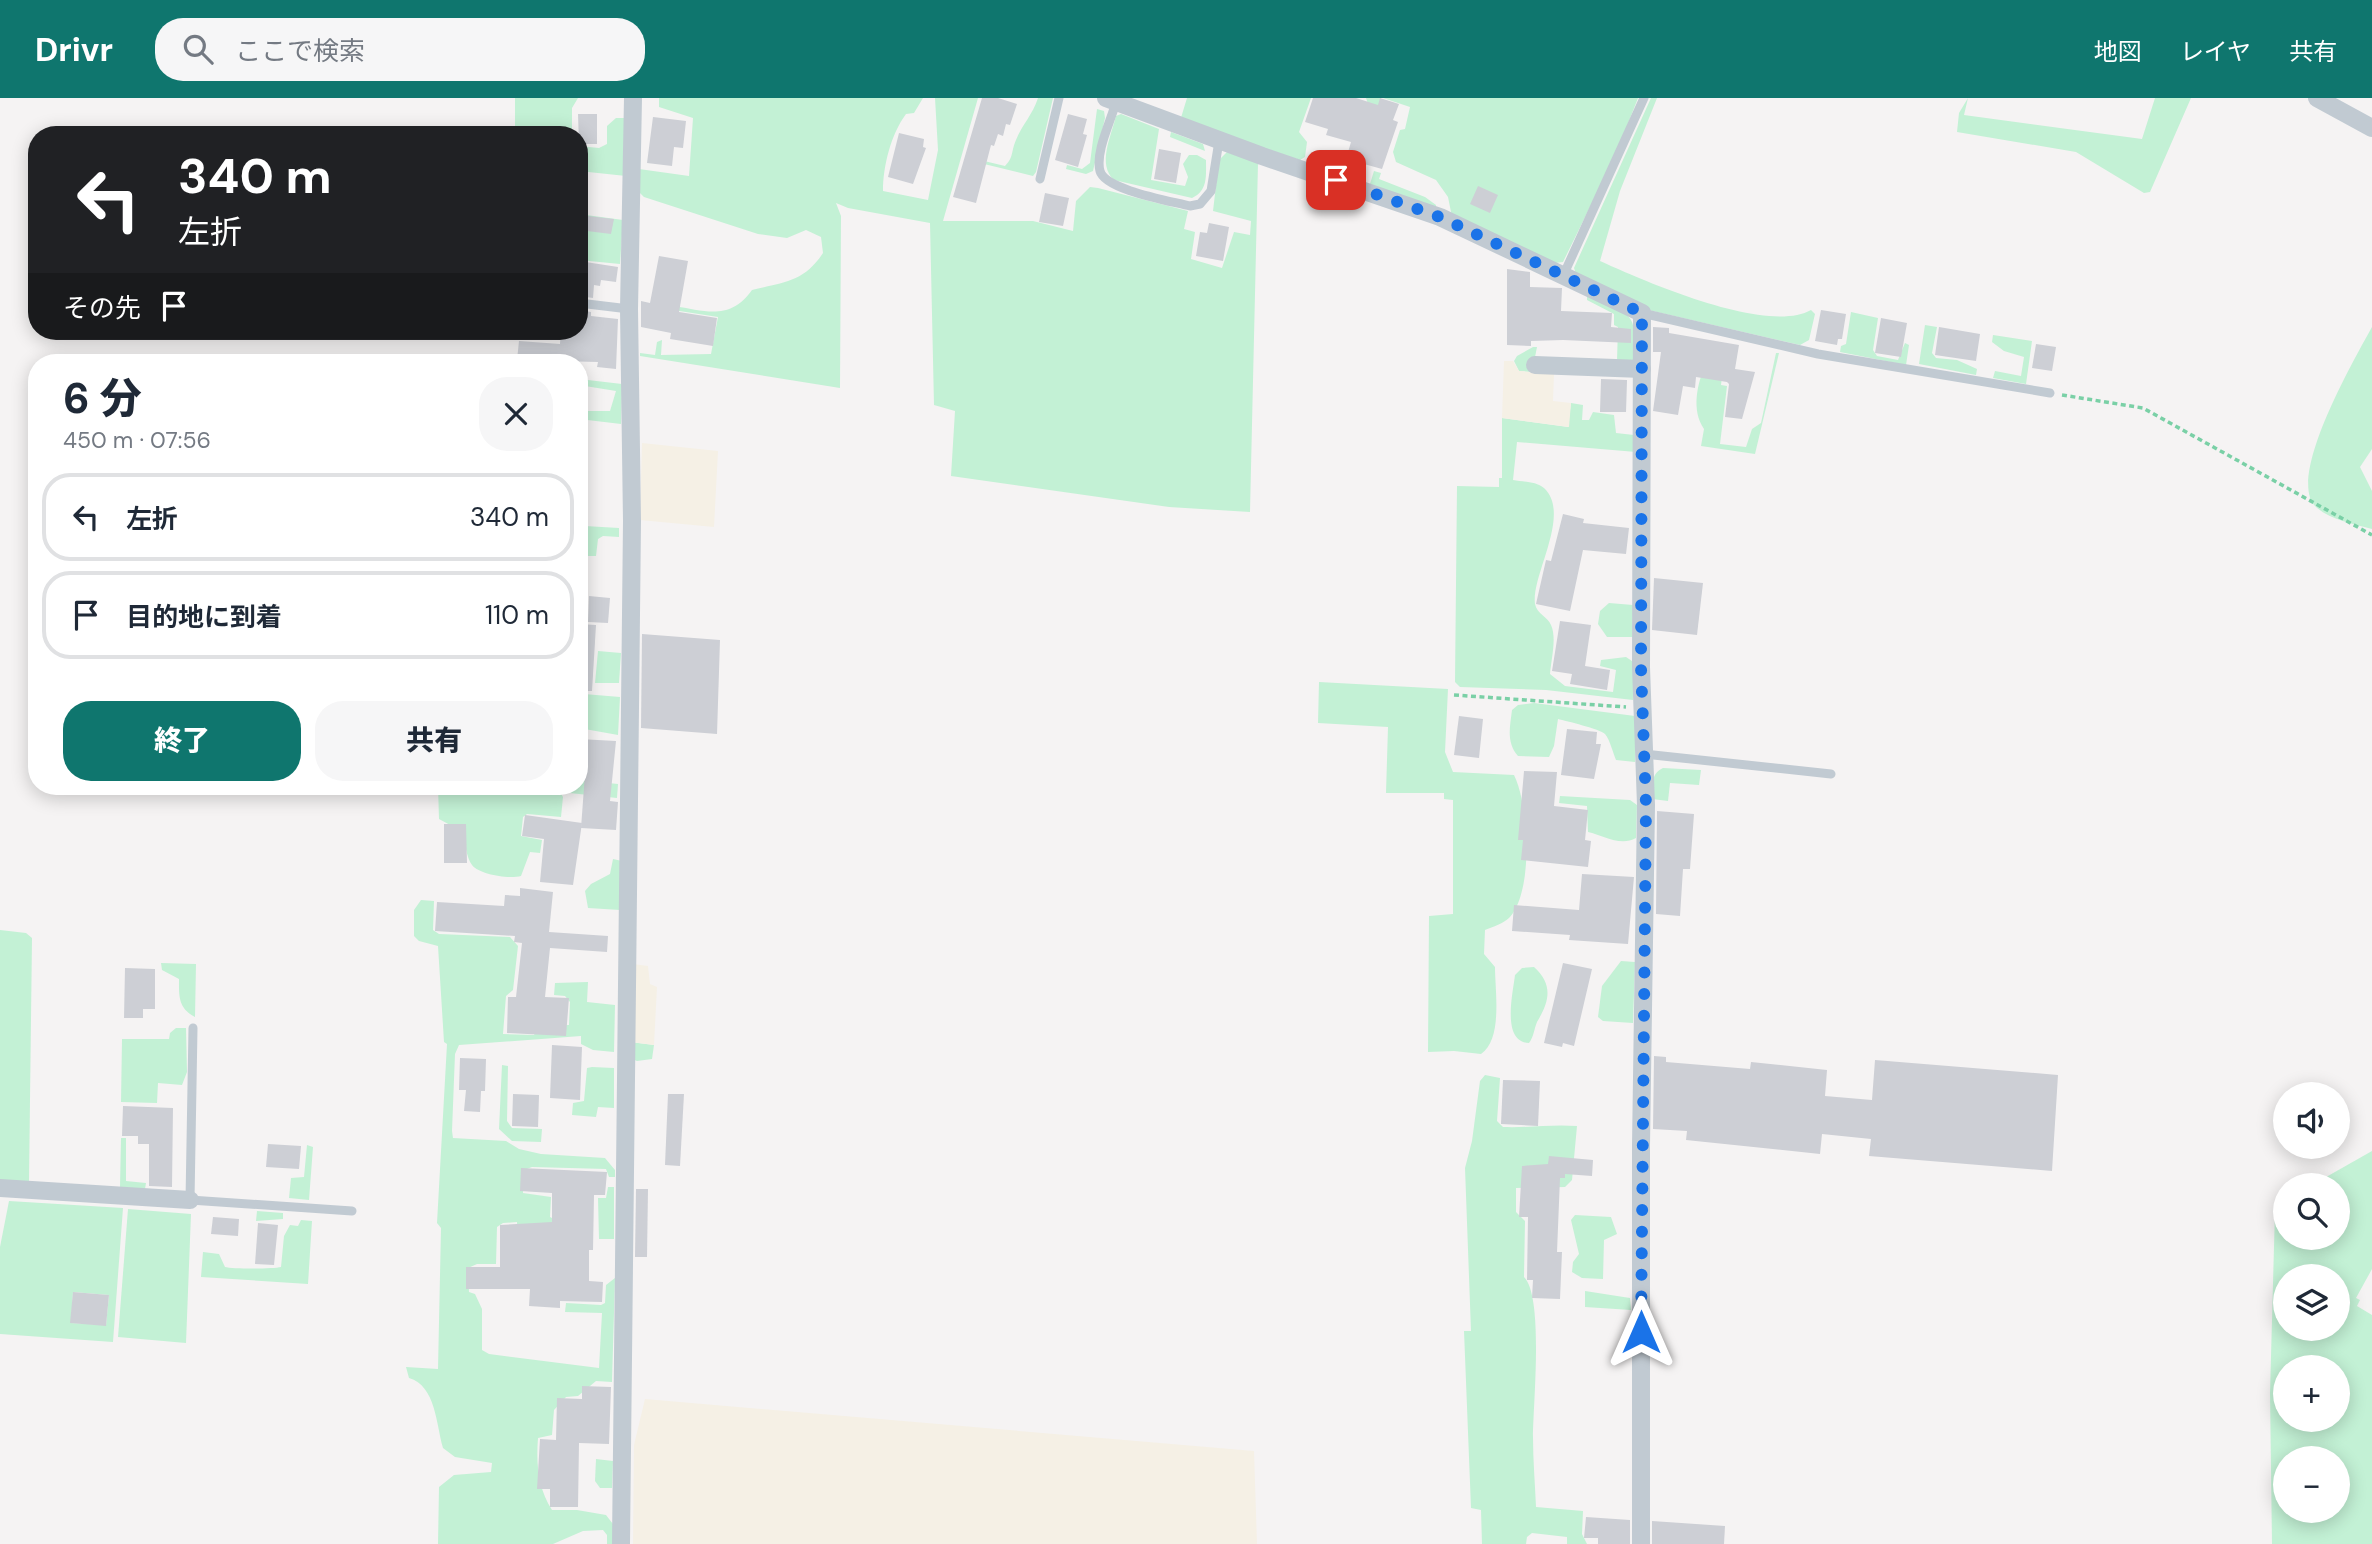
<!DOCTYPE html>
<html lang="ja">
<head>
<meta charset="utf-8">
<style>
  body { margin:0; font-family:"DM Sans","Noto Sans JP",sans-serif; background:#f6f6f7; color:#1f2937; height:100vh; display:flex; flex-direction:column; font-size:26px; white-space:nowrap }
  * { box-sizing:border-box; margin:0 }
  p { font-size:23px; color:#747a83 }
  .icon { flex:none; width:38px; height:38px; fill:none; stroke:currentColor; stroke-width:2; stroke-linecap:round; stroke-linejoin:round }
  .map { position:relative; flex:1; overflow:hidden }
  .sheet { position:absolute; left:28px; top:256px; width:560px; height:441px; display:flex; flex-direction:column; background:#fff; border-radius:28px; box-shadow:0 4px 18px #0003 }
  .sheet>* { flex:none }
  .banner { position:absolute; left:28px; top:28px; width:560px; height:214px; border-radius:28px; box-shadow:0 4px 18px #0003; background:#202124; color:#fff; overflow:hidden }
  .tools { position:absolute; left:2273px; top:984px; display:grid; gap:14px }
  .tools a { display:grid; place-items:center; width:77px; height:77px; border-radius:50%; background:#fff; box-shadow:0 4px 18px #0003; font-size:35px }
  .pin { position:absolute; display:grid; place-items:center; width:60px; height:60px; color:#fff; margin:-30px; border-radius:14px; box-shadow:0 4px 10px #0006 }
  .me { position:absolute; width:77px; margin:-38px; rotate:0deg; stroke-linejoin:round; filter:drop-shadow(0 0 5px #0008) }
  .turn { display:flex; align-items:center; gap:24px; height:147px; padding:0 35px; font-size:32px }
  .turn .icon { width:91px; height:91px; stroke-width:2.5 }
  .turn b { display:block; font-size:49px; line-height:60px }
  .then { display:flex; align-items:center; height:66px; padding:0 35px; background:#0003; gap:14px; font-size:26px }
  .round { display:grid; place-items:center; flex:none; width:74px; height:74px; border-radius:28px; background:#f6f6f7 }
  .overview { display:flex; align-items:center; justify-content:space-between; height:119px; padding:0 35px }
  h1 { font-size:42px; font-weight:800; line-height:52px }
  .action { display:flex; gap:14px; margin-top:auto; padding:14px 35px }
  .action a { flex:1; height:80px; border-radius:28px; background:#0f766e; color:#fff; font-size:28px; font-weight:800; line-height:80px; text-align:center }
  .action a+a { background:#f6f6f7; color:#1f2937 }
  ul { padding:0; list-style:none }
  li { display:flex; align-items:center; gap:21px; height:88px; margin:0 14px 10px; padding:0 21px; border:4px solid #e0e1e3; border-radius:28px }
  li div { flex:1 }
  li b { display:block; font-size:26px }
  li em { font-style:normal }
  header { display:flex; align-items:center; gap:42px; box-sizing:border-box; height:98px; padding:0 35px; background:#0f766e; color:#fff }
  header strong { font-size:33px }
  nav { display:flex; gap:38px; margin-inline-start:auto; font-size:24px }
  .search { width:490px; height:63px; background:#f6f6f7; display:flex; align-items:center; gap:18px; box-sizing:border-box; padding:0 24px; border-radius:28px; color:#747a83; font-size:26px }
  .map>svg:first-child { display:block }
  .green { fill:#c3f1d5; fill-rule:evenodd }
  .sand { fill:#f5f0e5 }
  .building { fill:#cdcfd5 }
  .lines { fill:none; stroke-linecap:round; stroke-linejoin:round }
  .path { stroke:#7ad0a6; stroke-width:3.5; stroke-dasharray:5 3.5; stroke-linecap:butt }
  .service { stroke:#c1cad2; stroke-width:9 }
  .minor { stroke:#c1cad2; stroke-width:18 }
  .route { stroke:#1a73e8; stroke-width:12; stroke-dasharray:0 21.6 }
</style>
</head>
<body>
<header>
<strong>Drivr</strong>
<div class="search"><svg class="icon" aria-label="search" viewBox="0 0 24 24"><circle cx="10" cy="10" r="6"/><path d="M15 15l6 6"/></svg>ここで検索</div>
<nav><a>地図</a><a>レイヤ</a><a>共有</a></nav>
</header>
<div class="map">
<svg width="2372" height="1446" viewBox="0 0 2372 1446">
  <rect width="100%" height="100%" fill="#f5f3f3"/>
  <g class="green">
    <path d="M515 0H578L572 10V37H515Z"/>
    <path d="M659 0H923L914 15 906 16C891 36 883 68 883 93L928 102 938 52 935 0H978L943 123H1033L1073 133 1076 103 1090 89 1098 90 1188 113 1184 131 1195 134 1191 161 1222 170 1234 134 1250 137 1251 123 1213 113 1219 62 1227 54 1258 65 1250 414 1169 409 951 378 955 313 934 307 930 125 848 110 836 105 841 118 840 290 640 258V255L655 257 657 244 662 242 661 257 711 256 718 219 673 212 674 208C706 213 730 223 752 192 784 184 804 184 823 155L821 139 806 132 787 140 758 136 644 99 639 94V71L689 78 693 20 659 9Z"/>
    <path d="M1038 0H1053L1036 74 1033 78 980 65V62L1005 68C1014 59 1011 53 1016 42 1022 27 1033 16 1038 0Z"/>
    <path d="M1187 0H1311L1299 34 1307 44 1305 59 1300 62 1180 23Z"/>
    <path d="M1366 0H1381L1357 83 1341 77 1342 72 1351 74 1368 6Z"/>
    <path d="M1383 0H1638L1616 56 1563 164 1555 165 1452 119 1448 99 1436 82 1396 64 1393 54 1400 32 1405 31 1410 9Z"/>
    <path d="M1651 0H1657L1620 93 1600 163C1644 183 1767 237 1811 212L1815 216 1809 242 1800 247 1644 211 1576 176 1574 170Z"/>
    <path d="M1968 0 1964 17 2142 41 2155 0H2191L2150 94 2144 95 2076 54 1957 34 1959 15Z"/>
    <path d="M1097 11 1104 13 1105 20 1093 73 1086 76 1066 71 1067 67 1082 71 1090 65Z"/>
    <path d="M1121 16 1159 31 1151 82 1185 88 1188 79 1183 66 1189 57H1197L1206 62C1206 78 1208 93 1192 100L1114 82C1097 66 1111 39 1116 18Z"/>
    <path d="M616 20H628L626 78 579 73V48L599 50 607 46V28Z"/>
    <path d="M1171 34 1203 46 1205 53 1170 39Z"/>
    <path d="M1374 73 1381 75 1379 81 1425 99 1436 107V112L1370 86Z"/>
    <path d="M579 116 623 122 620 166 579 162Z"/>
    <path d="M1587 197C1633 219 1636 210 1635 264L1617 263 1618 229 1614 227V216L1587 202Z"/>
    <path d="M1851 214 1878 220 1873 252 1877 258 1898 262 1905 245 1909 247 1906 267 1840 254 1841 248 1846 246Z"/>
    <path d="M1925 227 1937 229 1932 255 1936 260 1957 262 1977 271 1976 277 1919 266Z"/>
    <path d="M2372 229V351L2360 369 2372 393V431C2355 426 2330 422 2316 409 2285 381 2355 260 2372 229Z"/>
    <path d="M1993 237 2032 243 2026 286 1993 280 1995 273 2021 278 2024 259 2004 253 1992 244Z"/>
    <path d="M1533 249H1537L1532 274 1519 273 1514 263 1517 258Z"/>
    <path d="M1776 255H1779L1755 356 1701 348 1704 331C1691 312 1697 286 1706 265L1724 263 1721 287 1727 288 1720 346 1746 349 1752 331 1761 325Z"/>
    <path d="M588 282 622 286 621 326 579 321V283ZM585 288 616 293 610 313H585L583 309Z"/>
    <path d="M1571 305 1583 307 1582 322H1589L1593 314 1614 317 1616 335 1634 337 1636 354 1517 344 1513 382C1523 384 1536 383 1544 390 1572 416 1531 477 1535 506 1537 516 1548 519 1551 527 1557 540 1551 562 1550 576L1565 588 1613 594 1616 572 1600 568 1601 562 1626 559 1635 565 1633 602 1546 592 1460 589 1455 584 1457 388 1499 389V380H1502V320L1568 329Z"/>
    <path d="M585 428 619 430V439L603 438 598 441 596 458H584Z"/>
    <path d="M1609 505 1633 507 1632 539H1607L1598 526 1600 513Z"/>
    <path d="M598 553 621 555 619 585H595Z"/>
    <path d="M1319 584 1448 591 1445 654 1453 674 1514 677C1529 707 1534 794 1509 820 1504 825 1493 829 1485 832L1484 856 1495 869C1495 893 1503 941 1481 956L1454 953 1428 954 1429 818 1453 816V702L1444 701V695H1386L1388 629 1318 625Z"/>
    <path d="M584 596 620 599 618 637 579 630V598Z"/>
    <path d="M1534 605 1635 618V664L1616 662C1613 655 1610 642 1605 636 1600 631 1566 623 1558 621L1554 648 1549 659 1518 658C1506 644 1510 629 1512 612L1518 607Z"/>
    <path d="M1663 670 1701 672 1699 687 1670 685 1668 703 1652 701C1653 688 1650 676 1663 670Z"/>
    <path d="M579 682 618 686 617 700 560 694 563 699 561 719 527 716 523 719 521 738 542 742 540 755 530 754 521 778C509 781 480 777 472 767 466 759 465 743 463 734L439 721 438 688H579Z"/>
    <path d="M1560 698 1630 702 1637 707 1636 740C1620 749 1603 737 1588 734L1587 708 1559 705Z"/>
    <path d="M613 761 622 763 620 812 588 810 585 793 591 786 610 776Z"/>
    <path d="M421 802 434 803 433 832 439 836 510 839 518 848 513 892 506 898 503 936 534 937 538 928 569 927 570 904 565 898 554 897 555 885 588 884 587 904 615 907 614 954 593 952 581 946V938L459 947 455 956 452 1033 453 1040 506 1043 519 1051 541 1056 605 1060 615 1072V1079H609L606 1071 532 1069 524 1072 523 1095 551 1099 550 1119 558 1123 518 1152 517 1124 503 1125 497 1129 496 1166H477L468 1170 469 1194 475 1196 482 1211V1252L489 1256 599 1270 602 1215 565 1214 566 1205 601 1207 605 1205 606 1187 615 1180 612 1284 596 1283 578 1298 566 1299 554 1312 552 1337 538 1340C536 1366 538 1390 552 1412H577L606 1417 616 1430 615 1446H607V1437L603 1432 583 1433 553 1446H438L439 1389 454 1377 491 1374 492 1365 455 1359 443 1350C436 1326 436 1288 409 1280L406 1269 438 1271 441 1130 437 1125 447 946 444 944 438 848 419 843 414 838V812Z"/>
    <path d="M0 832 26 835 32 840 29 1084 0 1082Z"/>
    <path d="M1621 863 1635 864 1633 925 1603 923 1598 919 1602 888Z"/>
    <path d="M161 865 196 866 195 919C178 910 179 898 179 881L162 872Z"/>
    <path d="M1534 869C1554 887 1549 904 1537 924 1534 931 1534 938 1529 945 1501 944 1513 895 1515 877L1522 870Z"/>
    <path d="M176 930H186L187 974 182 987 158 985 157 1005 121 1004 122 941H169L170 935Z"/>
    <path d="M630 944 654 947 652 961 637 963 630 960Z"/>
    <path d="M502 967 508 968 507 1023 512 1030 542 1031 541 1044 512 1043 499 1031Z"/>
    <path d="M592 969 614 970V1010L598 1009 596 1019 572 1017 573 1005 584 1003 587 970Z"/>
    <path d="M1485 977 1500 980 1497 1023 1503 1029C1529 1030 1551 1026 1577 1028L1572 1082 1565 1089 1516 1090V1114L1525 1123 1524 1179C1544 1199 1533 1307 1533 1339 1533 1362 1535 1386 1536 1409L1583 1413 1582 1436 1587 1446H1567V1439L1532 1435 1527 1439 1526 1446H1482L1481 1412 1471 1410 1464 1233H1471L1465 1070 1472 1043 1480 983Z"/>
    <path d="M121 1040H126V1083L146 1085 145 1091 120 1089Z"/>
    <path d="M307 1047 313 1049 309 1102 289 1100 291 1080 304 1079Z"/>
    <path d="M2372 1053V1171L2356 1200 2360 1202 2357 1208 2372 1217V1446H2272L2270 1295 2275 1112 2285 1103 2286 1139H2338V1087H2312ZM2286 1178H2338V1230H2286ZM2286 1269H2338V1321H2286ZM2286 1360H2338V1412H2286Z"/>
    <path d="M608 1089H614V1141H599L598 1100H606Z"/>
    <path d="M9 1103 123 1110 113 1244 0 1236V1149ZM73 1194 109 1197 106 1227 71 1225Z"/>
    <path d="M128 1111 191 1116 186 1245 118 1239Z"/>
    <path d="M257 1113 283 1115V1121L256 1123Z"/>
    <path d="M1575 1117 1611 1119 1617 1136 1604 1142 1603 1181 1582 1180 1572 1174 1573 1164 1579 1156 1571 1122Z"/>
    <path d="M301 1122 312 1123 308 1186 201 1179 203 1154 219 1156 225 1169C232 1171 273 1171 281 1169L284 1138 290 1127 298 1128Z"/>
    <path d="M1585 1193 1630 1200 1631 1212 1585 1209Z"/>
    <path d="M596 1361 613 1363 612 1390H600L595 1383Z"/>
  </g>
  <g class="sand">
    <path d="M1504 263H1513L1519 273 1554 276 1553 303 1571 305 1569 329 1502 320Z"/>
    <path d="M642 345 718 353 714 429 640 422Z"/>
    <path d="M633 866 648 868 650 886 657 889 654 947 631 944Z"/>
    <path d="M645 1301 1254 1353 1257 1446H633L634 1347Z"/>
  </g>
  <g class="building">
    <path d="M982 0H998L1017 6 1010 27 1006 26 1003 38 998 36 994 48 991 47 976 105 953 99Z"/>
    <path d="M1313 0H1356L1378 7 1380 0 1399 6 1393 22 1398 24 1382 71 1346 61 1351 44 1326 37 1328 31 1305 24Z"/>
    <path d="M578 16H597V46H579Z"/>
    <path d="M1068 16 1087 21 1083 36 1087 37 1078 69 1055 62Z"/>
    <path d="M653 19 686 23 683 50 674 49 672 68 647 65Z"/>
    <path d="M899 35 924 41 923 49 926 50 913 86 888 79Z"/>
    <path d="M1159 51 1181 55 1176 85 1154 81Z"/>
    <path d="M1478 88 1498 97 1490 115 1470 106Z"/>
    <path d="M1045 95 1069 100 1063 128 1039 124Z"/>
    <path d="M579 117 614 121 611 136 579 132Z"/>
    <path d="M1209 125 1229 129 1223 163 1196 158 1200 134 1207 135Z"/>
    <path d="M659 158 688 163 679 214 717 220 713 248 670 241 671 235 641 229V203L650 205Z"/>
    <path d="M579 163 618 169 616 184 601 182 600 188 594 187 593 200 579 198Z"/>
    <path d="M1507 171 1530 174V189L1562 190 1561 213 1612 215 1611 229 1631 231V245L1563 242 1531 243V248L1507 247Z"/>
    <path d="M579 212 591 214V218L618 221 616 271 597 269 598 264 517 262 519 243 560 246 561 233H579Z"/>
    <path d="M1821 212 1846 216 1842 241H1838L1837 247 1815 243Z"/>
    <path d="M1881 220 1907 225 1901 259 1875 255Z"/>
    <path d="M1653 229 1669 230V235L1739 247 1735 271 1755 274 1742 321 1725 319 1729 286 1727 284 1696 279 1695 290 1683 288 1678 317 1653 313 1661 254H1653Z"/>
    <path d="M1939 229 1980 236 1976 263 1935 257Z"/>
    <path d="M2036 246 2056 249 2052 273 2032 270Z"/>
    <path d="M1601 281 1627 282 1626 314H1600Z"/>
    <path d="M1563 416 1584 421 1583 425 1629 430 1626 456 1583 452 1570 513 1536 506 1546 462 1551 463Z"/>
    <path d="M1654 480 1703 485 1697 537 1652 532Z"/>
    <path d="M589 498 610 500 608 525 588 524Z"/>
    <path d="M1560 523 1591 527 1585 568 1610 572 1607 592 1570 586 1572 576 1552 573Z"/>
    <path d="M579 526 596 527 592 593H579Z"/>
    <path d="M642 536 720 542 717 636 641 630Z"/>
    <path d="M1459 618 1483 621 1479 660 1454 657Z"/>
    <path d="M1567 631 1597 634 1596 646H1601L1594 681 1561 677Z"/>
    <path d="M579 641 616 643 610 703 618 704 616 732 581 730 585 676H579Z"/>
    <path d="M1524 673 1557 674 1554 708 1588 712 1585 742 1591 743 1588 769 1521 762 1523 742H1518Z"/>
    <path d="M1657 713 1694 716 1690 771H1683L1680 818 1656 816Z"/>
    <path d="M525 717 582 725 573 787 540 784 544 741 522 738Z"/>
    <path d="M444 726H466L467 765H444Z"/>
    <path d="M1582 776 1634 779 1628 846 1569 842 1570 837 1512 833 1514 807 1579 812Z"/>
    <path d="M520 790 553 794 549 834 608 838 607 854 550 850 545 899 569 900 566 938 507 935 508 899H516L522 845 514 844 515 838 435 833 437 804 504 808 505 797 520 798Z"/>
    <path d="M1563 865 1592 871 1574 948 1563 945 1562 949 1544 945Z"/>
    <path d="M125 870 155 871V911H143V920H124Z"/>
    <path d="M552 947 582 949 580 1002 550 1000Z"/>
    <path d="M1654 958 1666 959V964L1750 971 1751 964 1827 972 1825 998 1872 1002 1875 962 2058 977 2052 1073 1869 1058 1871 1041 1822 1036 1820 1056 1686 1042 1687 1033 1653 1031Z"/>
    <path d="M460 960 486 961 485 993H481L480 1014 464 1013 466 992H459Z"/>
    <path d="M1503 982 1540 983 1538 1028 1501 1026Z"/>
    <path d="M513 996 539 997 538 1029 512 1028Z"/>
    <path d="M668 996H684L680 1068 665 1067Z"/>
    <path d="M123 1008 173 1010 172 1089 149 1088V1046H138V1038H122Z"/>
    <path d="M268 1046 301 1048 299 1071 266 1069Z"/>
    <path d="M1549 1058 1593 1062 1592 1078 1565 1076V1080H1560L1557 1154H1562L1560 1201 1532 1200 1533 1182H1527L1528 1119H1519L1522 1068 1548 1066Z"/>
    <path d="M521 1070 607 1074 605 1097H594L593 1152H589V1183L603 1184 602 1204 560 1203V1210L529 1208 530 1191H466V1169H500V1127L552 1124V1095L520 1093Z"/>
    <path d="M636 1091H648L647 1159H635Z"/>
    <path d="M213 1119 239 1121 238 1138 211 1136Z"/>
    <path d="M258 1125 278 1127 274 1167 255 1166Z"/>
    <path d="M73 1194 109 1197 106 1228 70 1225Z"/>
    <path d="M582 1288 611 1289 609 1346 579 1345 578 1409H550V1391H537L540 1341 556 1342 557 1300 582 1301Z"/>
    <path d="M1586 1419 1630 1422V1446H1598V1440H1584Z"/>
    <path d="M1652 1423 1725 1428 1724 1446H1652Z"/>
  </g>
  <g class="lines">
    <g class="path">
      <path d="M2062 297 2143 310 2372 437"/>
      <path d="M1454 597 1626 609"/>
    </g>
    <g class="service">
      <path d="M1116 4C1111 23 1095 54 1100 73 1105 92 1171 103 1190 108L1200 106 1211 93 1219 43"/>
      <path d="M1040 81 1059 0"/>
      <path d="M1563 178 1644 0"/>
      <path d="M579 205 629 211"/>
      <path d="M1642 215 1818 256 2050 295"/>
      <path d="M1644 656 1831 676"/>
      <path d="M193 930 190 1102 352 1113"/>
    </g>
    <g class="minor">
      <path d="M1106 0 1262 58 1440 119 1642 215 1641 569 1646 707 1641 1048V1446"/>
      <path d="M2317 0 2372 30"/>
      <path d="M1535 267 1642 271"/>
      <path d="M0 1090 190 1102"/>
      <path d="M621 1446 632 423 629 211 633 0"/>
    </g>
  </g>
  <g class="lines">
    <path class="route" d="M1336 82 1440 119 1642 215 1641 569 1646 707 1641 1234"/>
  </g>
</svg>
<div class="tools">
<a><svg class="icon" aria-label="sound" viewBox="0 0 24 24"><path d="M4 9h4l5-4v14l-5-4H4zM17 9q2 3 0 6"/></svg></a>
<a><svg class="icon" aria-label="search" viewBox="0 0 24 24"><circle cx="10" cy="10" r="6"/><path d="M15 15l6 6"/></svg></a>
<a><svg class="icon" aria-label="layers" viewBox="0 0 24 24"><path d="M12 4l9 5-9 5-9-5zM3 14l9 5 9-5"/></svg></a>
<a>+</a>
<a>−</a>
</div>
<div class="pin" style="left:1336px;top:82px;background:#d93025"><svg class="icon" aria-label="arrive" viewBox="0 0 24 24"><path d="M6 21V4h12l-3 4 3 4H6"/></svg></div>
<svg class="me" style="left:1641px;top:1234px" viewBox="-20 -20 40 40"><path d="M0-17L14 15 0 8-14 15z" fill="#1a73e8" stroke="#fff" stroke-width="4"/></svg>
<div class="banner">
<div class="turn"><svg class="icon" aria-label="left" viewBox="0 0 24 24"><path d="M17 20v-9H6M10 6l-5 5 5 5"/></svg><div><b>340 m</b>左折</div></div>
<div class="then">その先<svg class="icon" aria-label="arrive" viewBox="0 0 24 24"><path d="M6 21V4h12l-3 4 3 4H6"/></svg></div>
</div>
<section class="sheet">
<div class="overview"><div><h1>6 分</h1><p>450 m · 07:56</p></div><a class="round"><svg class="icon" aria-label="close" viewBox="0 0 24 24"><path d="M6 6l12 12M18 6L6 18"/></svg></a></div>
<ul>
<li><svg class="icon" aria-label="left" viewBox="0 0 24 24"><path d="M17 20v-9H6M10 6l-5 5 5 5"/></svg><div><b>左折</b></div><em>340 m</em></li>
<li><svg class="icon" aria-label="arrive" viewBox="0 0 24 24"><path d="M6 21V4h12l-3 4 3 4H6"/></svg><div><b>目的地に到着</b></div><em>110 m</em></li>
</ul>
<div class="action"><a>終了</a><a>共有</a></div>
</section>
</div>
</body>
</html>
